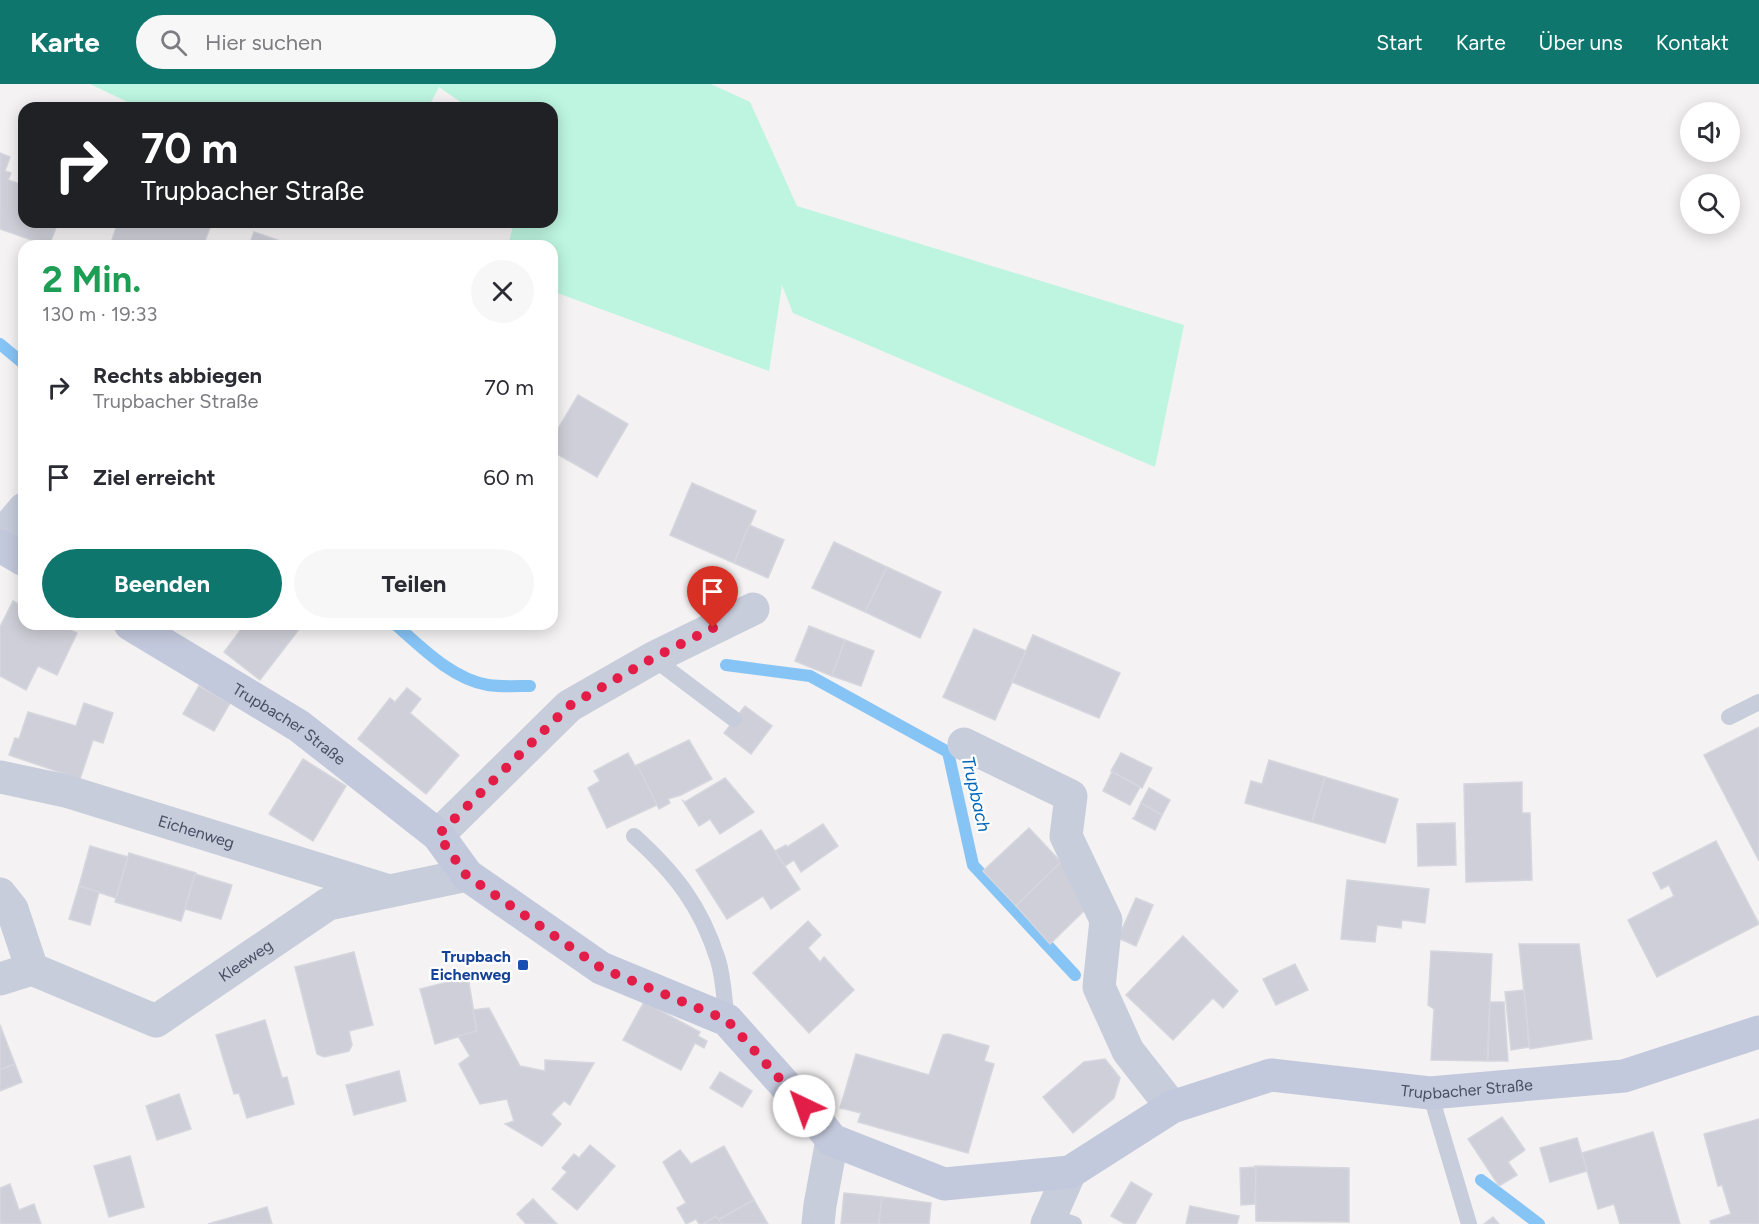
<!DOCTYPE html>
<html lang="de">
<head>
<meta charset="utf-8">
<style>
  body { margin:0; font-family:Figtree,sans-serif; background:#f7f7f7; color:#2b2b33; height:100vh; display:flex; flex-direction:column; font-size:22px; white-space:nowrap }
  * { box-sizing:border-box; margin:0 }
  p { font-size:20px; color:#7c7c81 }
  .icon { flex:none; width:33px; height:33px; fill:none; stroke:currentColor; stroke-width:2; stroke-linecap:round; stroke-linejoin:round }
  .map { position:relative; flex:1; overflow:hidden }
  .panel { position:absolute; left:18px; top:156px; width:540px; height:390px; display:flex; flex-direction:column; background:#fff; border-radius:18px; box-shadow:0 3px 15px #0003 }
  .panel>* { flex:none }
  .guide { position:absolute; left:18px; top:18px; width:540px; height:126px; border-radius:18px; box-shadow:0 3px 15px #0003; background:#202124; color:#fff; overflow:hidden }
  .tools { position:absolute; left:1680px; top:18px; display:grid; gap:12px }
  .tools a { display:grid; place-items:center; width:60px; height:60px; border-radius:50%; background:#fff; box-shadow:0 3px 15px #0003; font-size:30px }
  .pin { position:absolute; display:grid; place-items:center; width:51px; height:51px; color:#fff; margin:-62px -26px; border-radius:50% 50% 50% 0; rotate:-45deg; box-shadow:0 0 6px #0007 }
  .pin .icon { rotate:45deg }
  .me { position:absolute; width:66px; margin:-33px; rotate:318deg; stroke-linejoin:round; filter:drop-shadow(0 0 4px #0008) }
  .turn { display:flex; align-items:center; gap:21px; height:126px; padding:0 24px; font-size:27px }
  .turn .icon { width:78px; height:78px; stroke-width:2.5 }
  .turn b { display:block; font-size:42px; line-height:51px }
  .round { display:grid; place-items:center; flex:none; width:63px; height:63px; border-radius:32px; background:#f7f7f7 }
  .headline { display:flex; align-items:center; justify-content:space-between; height:102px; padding:0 24px }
  h1 { font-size:36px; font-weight:700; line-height:45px; color:#1e9e55 }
  .action { display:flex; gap:12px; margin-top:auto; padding:12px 24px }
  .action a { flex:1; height:69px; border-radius:36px; background:#0f766e; color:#fff; font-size:24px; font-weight:700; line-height:69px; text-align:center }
  .action a+a { background:#f7f7f7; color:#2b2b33 }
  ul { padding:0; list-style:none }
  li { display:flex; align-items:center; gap:18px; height:90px; padding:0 24px }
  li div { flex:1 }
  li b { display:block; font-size:22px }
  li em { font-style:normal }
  header { display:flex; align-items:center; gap:36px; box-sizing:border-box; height:84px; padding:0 30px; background:#0f766e; color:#fff }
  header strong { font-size:28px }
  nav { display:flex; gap:33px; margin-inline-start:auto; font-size:21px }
  .search { width:420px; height:54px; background:#f7f7f7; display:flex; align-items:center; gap:15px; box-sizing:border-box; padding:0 21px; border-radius:33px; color:#7c7c81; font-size:22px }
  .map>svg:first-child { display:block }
  .green { fill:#bdf5e0 }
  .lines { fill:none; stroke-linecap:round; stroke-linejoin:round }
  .stream { stroke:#86c4f6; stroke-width:12 }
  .building { fill:#cecfd8; stroke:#d5d6de; stroke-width:1.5 }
  .lane { stroke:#c7cddb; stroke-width:16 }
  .street { stroke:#c7cddb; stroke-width:33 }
  .secondary { stroke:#c3c9dc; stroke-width:33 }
  .route { stroke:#e11d48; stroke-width:10; stroke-dasharray:0 18 }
  .transit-dot { fill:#1a4fb4; stroke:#fff; stroke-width:2 }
  .labels { text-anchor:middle; stroke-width:4.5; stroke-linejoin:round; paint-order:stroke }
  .street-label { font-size:16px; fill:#474f62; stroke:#fff }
  .transit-label { font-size:16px; font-weight:bold; fill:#164399; stroke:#fff; text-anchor:end }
  .water-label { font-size:18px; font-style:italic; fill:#0067bc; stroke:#fff }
</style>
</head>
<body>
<header>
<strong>Karte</strong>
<div class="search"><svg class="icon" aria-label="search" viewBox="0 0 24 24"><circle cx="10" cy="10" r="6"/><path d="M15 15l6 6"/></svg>Hier suchen</div>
<nav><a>Start</a><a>Karte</a><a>Über uns</a><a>Kontakt</a></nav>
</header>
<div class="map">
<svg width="1759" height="1140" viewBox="0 0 1759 1140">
  <rect width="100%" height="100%" fill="#f4f2f2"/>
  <path class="green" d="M90 0H711L750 18 797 122 1184 241 1155 383 793 229 782 201 769 287 552 207V162H508L514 138H552V24H469L439 3 428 24H140Z"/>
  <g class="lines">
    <g class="stream">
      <path d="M0 260 24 280"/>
      <path d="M395 540C421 563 452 595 488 601 501 603 517 602 530 602"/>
      <path d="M726 581 810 592 948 668 973 781 1075 891"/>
      <path d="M1481 1096 1539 1140"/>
    </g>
  </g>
  <g class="building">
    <path d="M0 69 10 73 5 87 11 89 8 96 24 101V138H58L49 162 0 145Z"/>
    <path d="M118 138H212L203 162H110Z"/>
    <path d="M254 148 294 162H249Z"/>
    <path d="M578 311 628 340 597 393 552 367V355Z"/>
    <path d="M692 399 756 427 734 479 670 451Z"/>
    <path d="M749 441 784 456 768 494 734 479Z"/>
    <path d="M834 458 887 483 865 528 812 504Z"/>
    <path d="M887 483 941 508 920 554 865 528Z"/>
    <path d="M13 517 24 523V540H58L77 549 57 591 38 582 26 606 0 592V543Z"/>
    <path d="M245 540H303L260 596 224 568Z"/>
    <path d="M809 542 845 556 832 592 795 577Z"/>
    <path d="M974 545 1026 567 995 636 943 613Z"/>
    <path d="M1033 551 1120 589 1099 634 1012 598Z"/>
    <path d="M845 556 874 567 861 602 832 592Z"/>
    <path d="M199 602 230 619 214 647 183 630Z"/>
    <path d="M407 604 421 615 410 629 459 671 426 710 358 655 390 614 395 618Z"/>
    <path d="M84 619 113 629 103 659 93 656 80 695 9 671 15 654 19 655 28 628 76 642Z"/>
    <path d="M745 622 772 642 751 670 724 649Z"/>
    <path d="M1759 643V777L1704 671Z"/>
    <path d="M689 656 712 695 681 711 668 715 670 719 659 725 637 681Z"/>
    <path d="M628 669 635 682 637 681 657 721 607 744 588 704 600 697 594 687Z"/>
    <path d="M1121 669 1152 684 1142 704 1111 687Z"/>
    <path d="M303 675 346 702 313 757 269 730Z"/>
    <path d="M1269 676 1325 693 1312 738 1245 719 1251 697 1262 700Z"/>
    <path d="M1112 688 1140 703 1130 721 1103 707Z"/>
    <path d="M1325 693 1398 715 1385 759 1312 738Z"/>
    <path d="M725 694 754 728 720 750 710 735 699 742 683 717 685 718Z"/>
    <path d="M1522 698V729H1530L1532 796 1466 798 1464 700Z"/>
    <path d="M1149 704 1170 716 1162 731 1141 719Z"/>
    <path d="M1141 719 1162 731 1155 746 1132 734H1134Z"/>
    <path d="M1455 739 1456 781 1418 782 1417 740Z"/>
    <path d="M823 740 838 762 801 788 794 776 785 782 775 767 786 761 787 763Z"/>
    <path d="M1029 744 1061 778 1016 822 983 787Z"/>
    <path d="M761 746 800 805 771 825 763 812 727 835 696 786Z"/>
    <path d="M1716 757 1759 840 1657 893 1628 836 1674 812 1669 801 1661 805 1653 789Z"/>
    <path d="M90 762 128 773 116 814 79 802Z"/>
    <path d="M129 769 196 789 181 837 115 818Z"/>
    <path d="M1061 778 1095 816 1050 860 1016 822Z"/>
    <path d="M195 790 232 801 221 835 185 825Z"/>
    <path d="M1347 796 1429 805 1425 839 1402 836 1401 844 1377 841 1375 858 1341 855Z"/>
    <path d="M79 802 99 808 90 841 69 835Z"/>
    <path d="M1136 814 1153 821 1136 862 1118 854Z"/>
    <path d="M808 837 821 851 808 864 820 878 824 873 854 906 809 949 753 889Z"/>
    <path d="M1183 852 1238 907 1223 924 1213 914 1173 956 1126 911Z"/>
    <path d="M1519 860H1579L1592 955 1530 965Z"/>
    <path d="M1431 867 1492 870 1487 977 1431 976 1434 925 1428 921Z"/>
    <path d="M354 868 373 941 349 947 352 961 349 967 324 973 317 970 295 883Z"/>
    <path d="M1295 880 1308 906 1276 921 1263 895Z"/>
    <path d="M468 893 477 947 435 960 420 905Z"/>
    <path d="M1524 906 1529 963 1511 966 1505 908Z"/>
    <path d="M644 918 700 948 698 952 707 957 704 964 695 959 681 986 623 956Z"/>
    <path d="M1490 918H1504L1508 977H1488Z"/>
    <path d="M489 924 520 982 545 987V976L594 979 570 1021 564 1017 551 1030 561 1040 542 1062 505 1040 514 1037 507 1015 480 1020 459 980 470 972 458 952 477 947 473 926Z"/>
    <path d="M265 936 282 994 287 993 294 1020 247 1034 239 1009 234 1010 216 951Z"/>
    <path d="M0 941 15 980 0 986Z"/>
    <path d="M948 950 989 962 984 977 994 980 968 1069 858 1038 861 1029 840 1024 856 970 929 991 943 951Z"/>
    <path d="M1105 975 1120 994 1114 1014 1073 1049 1043 1013 1084 978Z"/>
    <path d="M15 980 22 998 0 1007V986Z"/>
    <path d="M399 987 406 1017 354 1031 346 1001Z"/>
    <path d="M720 988 752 1007 742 1023 710 1004Z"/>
    <path d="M179 1010 191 1045 157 1056 146 1022Z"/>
    <path d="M1502 1033 1525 1066 1508 1078 1517 1091 1499 1102 1468 1055Z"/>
    <path d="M1759 1035V1140H1711L1710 1137 1731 1130 1722 1101 1718 1102 1704 1050Z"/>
    <path d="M1653 1048 1680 1140H1620L1614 1120 1598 1125 1582 1069Z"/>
    <path d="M1577 1054 1587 1087 1550 1098 1540 1064Z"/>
    <path d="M590 1061 615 1082 577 1126 552 1105 567 1088 562 1084 574 1070 579 1074Z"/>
    <path d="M724 1062 754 1116 718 1136 716 1132 703 1140H699L696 1135 686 1140 677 1124 686 1119 663 1078 680 1066 691 1080Z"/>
    <path d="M130 1072 144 1123 109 1133 94 1082Z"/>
    <path d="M1255 1082 1349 1084V1138L1256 1137Z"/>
    <path d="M1256 1083 1255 1120 1241 1121 1240 1084Z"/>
    <path d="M1131 1098 1152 1110 1135 1140H1125L1111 1132Z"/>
    <path d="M10 1100 19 1126 34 1120 41 1140H0V1104Z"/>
    <path d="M844 1109 882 1113 879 1140H841Z"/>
    <path d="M882 1113 931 1119 929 1140H879Z"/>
    <path d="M533 1115 557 1140H526L517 1130Z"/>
    <path d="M754 1116 768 1140H721L718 1136Z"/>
    <path d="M1190 1122 1239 1132 1237 1140H1186Z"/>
    <path d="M267 1123 272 1140H208Z"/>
    <path d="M716 1132 721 1140H703Z"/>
    <path d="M1493 1133 1499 1140H1484Z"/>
  </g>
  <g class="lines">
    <g class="lane">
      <path d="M653 574 734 635"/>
      <path d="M1729 633 1759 618"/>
      <path d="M634 752C675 789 701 822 718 876 724 895 724 917 727 936"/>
      <path d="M1430 1009 1469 1140"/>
      <path d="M1050 1132 1074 1140"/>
    </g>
    <g class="street">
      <path d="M0 453 24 425"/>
      <path d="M964 660 1071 712 1066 752 1106 836 1099 903 1128 967 1172 1023"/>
      <path id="s1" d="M0 693 66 707 386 806"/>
      <path d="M438 751 569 622 653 574 753 525"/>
      <path d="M0 810 12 825 32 885"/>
      <path id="s2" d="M0 895 32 885 156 937 328 820 467 791"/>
      <path d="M818 1140 820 1121 832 1056"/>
      <path d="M1047 1140 1070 1088"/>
    </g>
    <g class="secondary">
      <path d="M0 462 24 476"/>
      <path id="s3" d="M130 540 299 642 438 751 467 791 601 884 727 936 817 1037 832 1056 944 1100 1070 1088 1172 1023 1271 991 1430 1009 1624 992 1759 948"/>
    </g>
  </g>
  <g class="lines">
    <path class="route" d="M713 544 653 574 569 622 438 751 466 791 601 884 727 936 804 1022"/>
  </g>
  <rect class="transit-dot" x="517" y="875" width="12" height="12" rx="3"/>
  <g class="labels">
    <g class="street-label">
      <text dy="6" stroke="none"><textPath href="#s3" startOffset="188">Trupbacher Straße</textPath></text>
      <text dy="6" stroke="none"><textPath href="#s1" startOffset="204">Eichenweg</textPath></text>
      <text dy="6" stroke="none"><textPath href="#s2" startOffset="276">Kleeweg</textPath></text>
      <text dy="6" stroke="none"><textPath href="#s3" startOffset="1551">Trupbacher Straße</textPath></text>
    </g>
    <g class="transit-label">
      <text x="511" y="878">Trupbach<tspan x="511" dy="18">Eichenweg</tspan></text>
    </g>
    <g class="water-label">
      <text transform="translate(976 710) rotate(77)" y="6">Trupbach</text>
    </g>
  </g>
</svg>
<div class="tools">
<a><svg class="icon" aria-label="sound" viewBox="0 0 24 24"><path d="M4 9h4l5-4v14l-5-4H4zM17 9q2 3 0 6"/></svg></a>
<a><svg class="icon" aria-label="search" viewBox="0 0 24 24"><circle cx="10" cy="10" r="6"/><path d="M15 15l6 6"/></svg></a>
</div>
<div class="pin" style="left:713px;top:544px;background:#d93025"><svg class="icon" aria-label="arrive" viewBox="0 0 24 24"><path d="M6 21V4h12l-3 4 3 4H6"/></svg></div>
<svg class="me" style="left:804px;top:1022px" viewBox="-20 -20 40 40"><circle r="19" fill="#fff"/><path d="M0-13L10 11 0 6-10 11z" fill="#e11d48"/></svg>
<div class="guide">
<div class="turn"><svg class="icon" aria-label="right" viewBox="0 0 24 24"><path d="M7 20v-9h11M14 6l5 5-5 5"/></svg><div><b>70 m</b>Trupbacher Straße</div></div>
</div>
<section class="panel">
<div class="headline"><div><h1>2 Min.</h1><p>130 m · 19:33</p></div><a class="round"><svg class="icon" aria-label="close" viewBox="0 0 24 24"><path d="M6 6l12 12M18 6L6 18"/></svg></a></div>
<ul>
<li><svg class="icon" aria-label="right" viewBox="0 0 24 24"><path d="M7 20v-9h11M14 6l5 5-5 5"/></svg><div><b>Rechts abbiegen</b><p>Trupbacher Straße</p></div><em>70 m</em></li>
<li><svg class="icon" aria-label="arrive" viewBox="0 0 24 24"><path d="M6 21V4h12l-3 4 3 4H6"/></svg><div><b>Ziel erreicht</b></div><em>60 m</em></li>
</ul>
<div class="action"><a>Beenden</a><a>Teilen</a></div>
</section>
</div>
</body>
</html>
